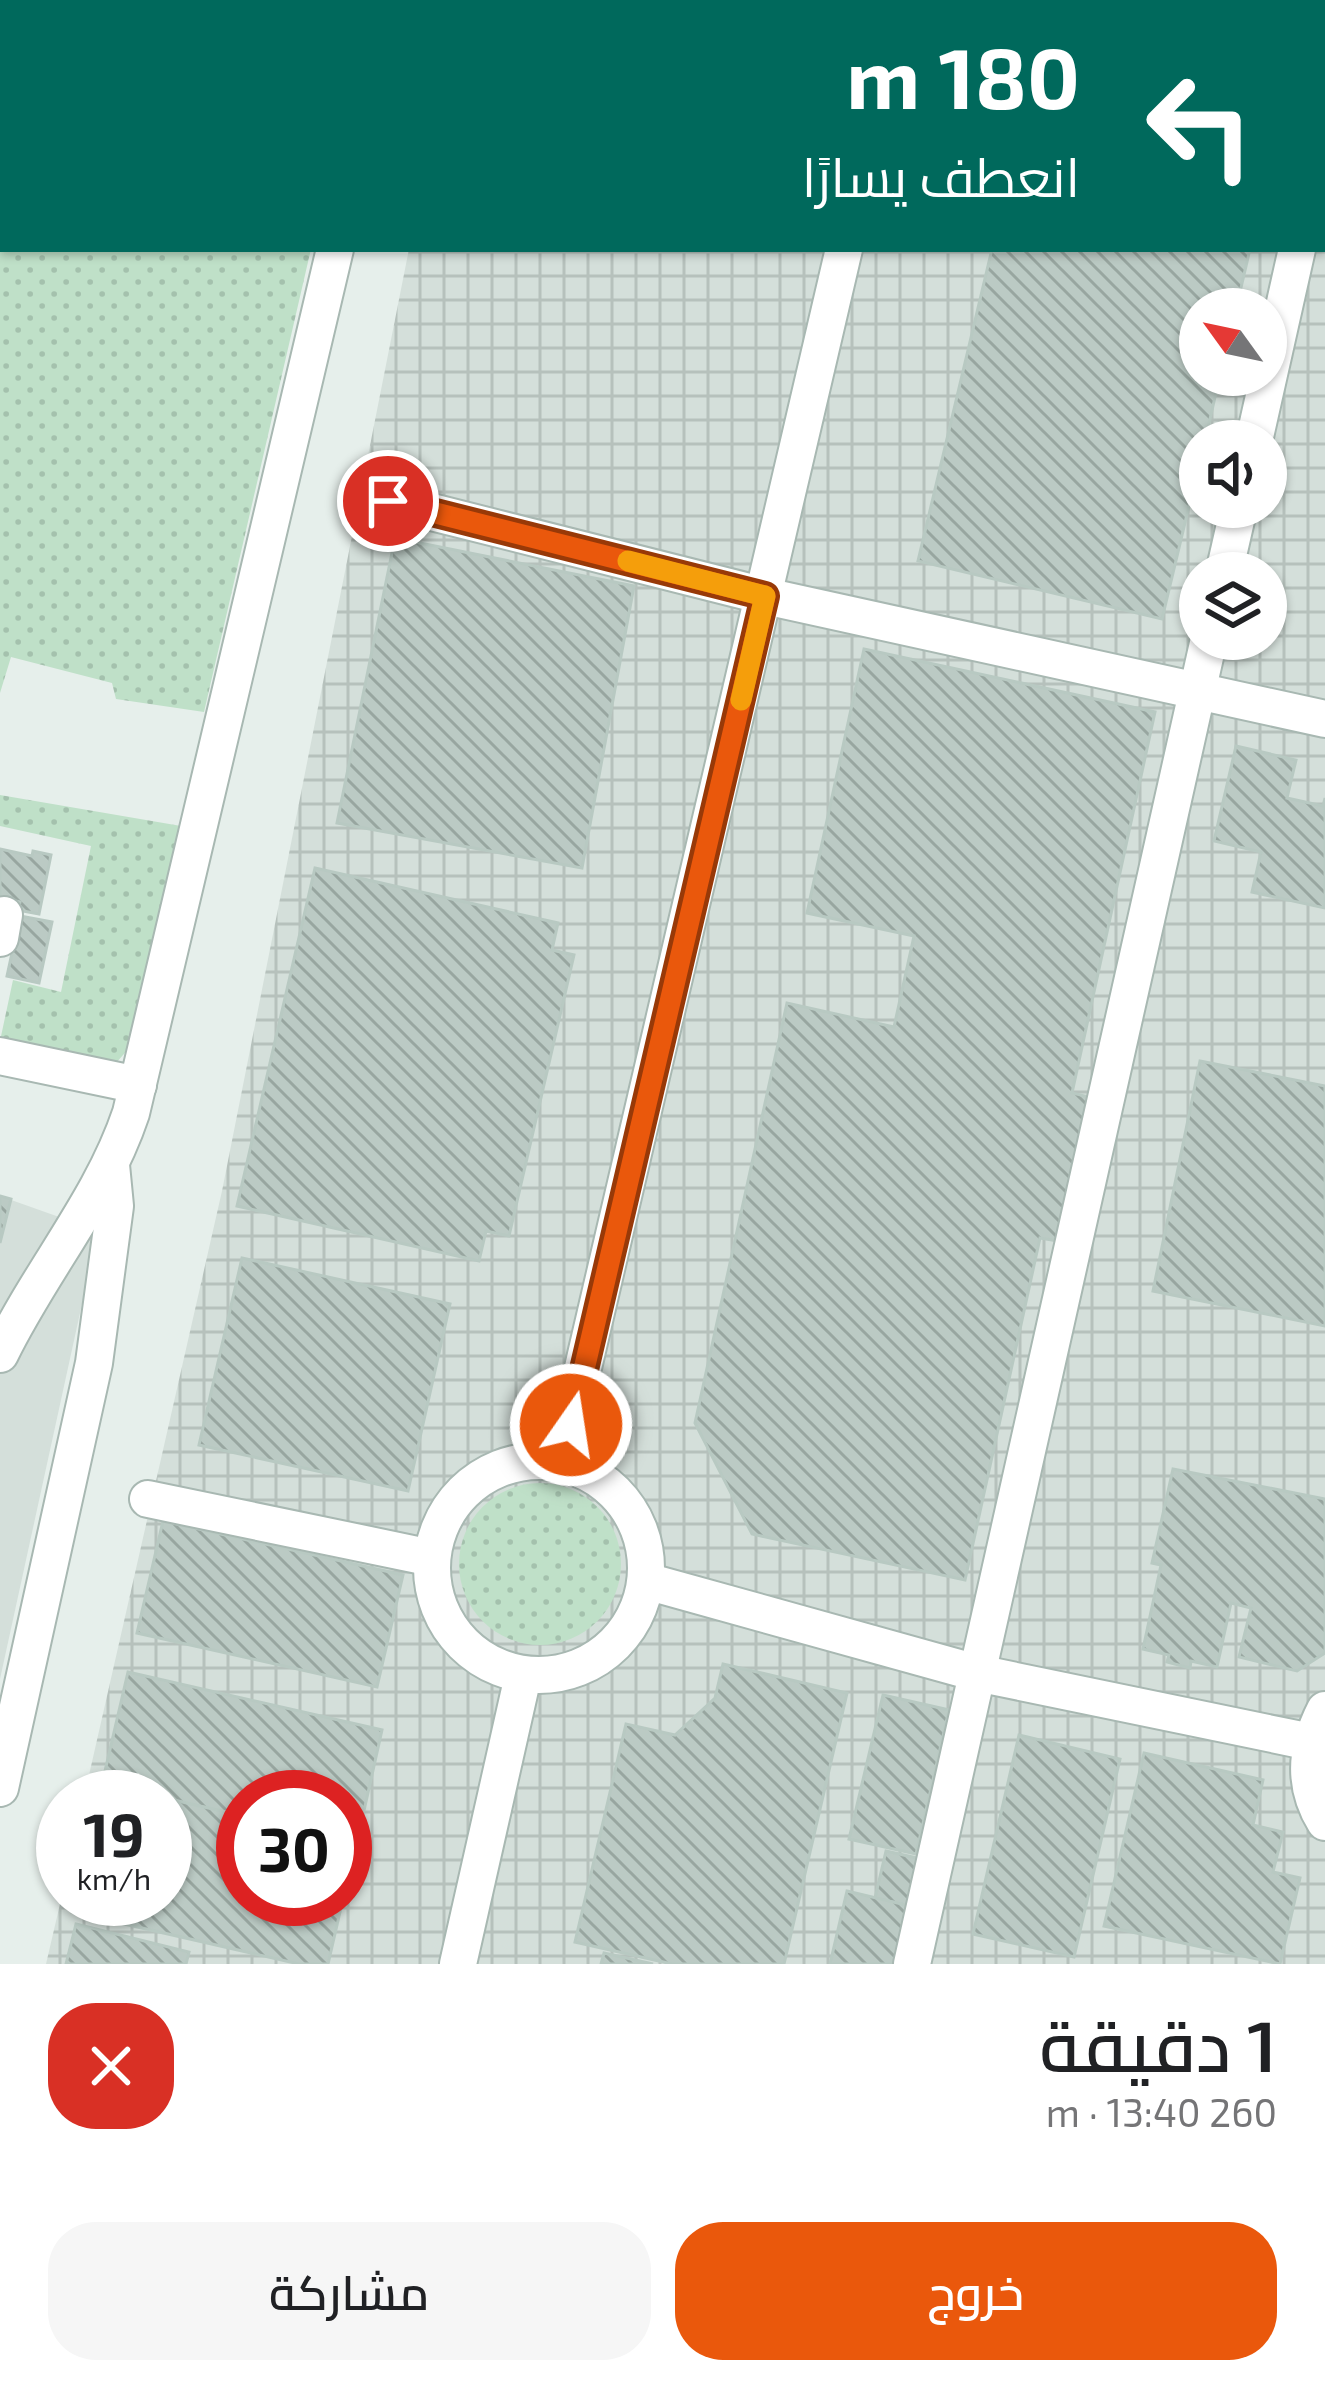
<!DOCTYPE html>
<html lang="ar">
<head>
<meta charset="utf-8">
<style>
  body { margin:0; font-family:"Exo 2",Cairo,sans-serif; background:#f6f6f6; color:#202124; direction:rtl; height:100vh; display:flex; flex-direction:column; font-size:45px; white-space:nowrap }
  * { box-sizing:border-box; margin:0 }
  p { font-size:39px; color:#757577 }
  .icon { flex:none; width:66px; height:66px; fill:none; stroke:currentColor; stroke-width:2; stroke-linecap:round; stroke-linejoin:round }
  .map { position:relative; height:1964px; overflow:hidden; direction:ltr }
  .details { display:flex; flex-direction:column; background:#fff; flex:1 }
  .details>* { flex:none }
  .hud { position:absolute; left:0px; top:0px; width:1326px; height:252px; box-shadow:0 3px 9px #0004; direction:rtl; background:#00695c; color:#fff; overflow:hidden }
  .needle { width:78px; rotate:303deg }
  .buttons { position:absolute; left:1179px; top:288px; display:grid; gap:24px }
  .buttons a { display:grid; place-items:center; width:108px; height:108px; border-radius:50%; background:#fff; box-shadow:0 3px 9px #0004; font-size:60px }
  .speed { position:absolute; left:36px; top:1770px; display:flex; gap:24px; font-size:60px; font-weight:700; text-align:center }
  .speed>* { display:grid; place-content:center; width:156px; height:156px; border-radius:50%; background:#fff; box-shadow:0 3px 9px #0004; line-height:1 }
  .speed small { font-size:30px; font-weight:400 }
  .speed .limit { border:18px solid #d22; background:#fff; color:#111 }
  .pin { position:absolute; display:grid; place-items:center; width:102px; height:102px; color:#fff; margin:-51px; border:6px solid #fff; border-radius:50%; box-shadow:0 3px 12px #0007 }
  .me { position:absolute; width:132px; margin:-66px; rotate:13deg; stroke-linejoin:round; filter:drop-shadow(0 0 9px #0008) }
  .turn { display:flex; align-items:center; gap:42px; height:252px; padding:0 48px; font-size:54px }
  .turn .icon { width:156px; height:156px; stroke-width:2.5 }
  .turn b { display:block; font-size:84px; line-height:102px }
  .round { display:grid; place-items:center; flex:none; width:126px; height:126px; border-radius:48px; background:#f6f6f6 }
  .summary { display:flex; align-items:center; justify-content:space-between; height:204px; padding:0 48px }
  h1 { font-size:72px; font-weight:600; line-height:90px }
  .button { display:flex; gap:24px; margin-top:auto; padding:24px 48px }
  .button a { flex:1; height:138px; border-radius:48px; background:#ea580c; color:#fff; font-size:48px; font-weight:600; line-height:138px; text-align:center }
  .button a+a { background:#f6f6f6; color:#202124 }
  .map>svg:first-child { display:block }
  .built { fill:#d4dfda }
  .industrial { fill:url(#industrial-grid); fill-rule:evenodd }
  .grass { fill:url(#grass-dots) }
  .building { fill:url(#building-back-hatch); stroke:#b8c9c2; stroke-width:3 }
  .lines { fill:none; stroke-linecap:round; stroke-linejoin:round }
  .minor-casing { stroke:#a8b8b2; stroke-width:40 }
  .minor { stroke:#fff; stroke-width:36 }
  .route-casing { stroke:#983908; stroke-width:30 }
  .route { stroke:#ea580c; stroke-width:21 }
  .slow { stroke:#f59e0b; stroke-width:21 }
</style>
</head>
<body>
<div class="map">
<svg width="1325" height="1964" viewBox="0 0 1325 1964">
  <defs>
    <pattern id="industrial-grid" width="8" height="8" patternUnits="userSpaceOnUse" patternTransform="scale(3)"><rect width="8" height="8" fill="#d4dfda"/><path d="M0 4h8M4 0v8" fill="none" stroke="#b6c1bc"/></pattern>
    <pattern id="grass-dots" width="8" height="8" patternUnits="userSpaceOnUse" patternTransform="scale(3)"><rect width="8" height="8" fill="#bfe0c8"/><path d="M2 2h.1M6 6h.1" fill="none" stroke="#a4c1ad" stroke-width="1.8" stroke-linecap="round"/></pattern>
    <pattern id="building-back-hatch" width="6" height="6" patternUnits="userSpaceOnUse" patternTransform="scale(3)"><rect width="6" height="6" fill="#bbcac4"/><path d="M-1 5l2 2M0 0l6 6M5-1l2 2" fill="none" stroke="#98a6a0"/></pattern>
  </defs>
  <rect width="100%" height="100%" fill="#e6efeb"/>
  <path class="built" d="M0 1196 76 1223 99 1226 0 1679Z"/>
  <path class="industrial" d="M459 0H1325V1964H46L63 1891V1899H165V1797H84L222 1191 409 249H1323V3H458ZM1200 309H1266V375H1200ZM1200 441H1266V507H1200ZM1200 573H1266V639H1200ZM243 1797H345V1899H243Z"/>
  <g class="grass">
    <path d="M0 0H358L3 3V109Z"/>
    <path d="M0 138 3 249H311L204 712 116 699 112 683 11 657 0 693Z"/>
    <path d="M0 795 181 826 131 1046 108 1072 0 1041 13 980 61 992 91 846 0 826Z"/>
    <circle cx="540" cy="1564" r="81"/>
  </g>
  <g class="building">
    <path d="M531 0H792L531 3Z"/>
    <path d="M1048 0H1310L1047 3Z"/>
    <path d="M992 249H1250L1236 309H1200V375H1220L1205 441H1200V460L1162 619 918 561Z"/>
    <path d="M395 538 634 586 582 868 337 823Z"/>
    <path d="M864 649 1155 712 1072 1093 1089 1097 1058 1241 1040 1238 965 1580 752 1534 695 1423 787 1003 894 1027 914 936 807 913Z"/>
    <path d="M1236 746 1296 760 1287 798 1323 806 1325 798V908L1252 892 1261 852 1214 841Z"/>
    <path d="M0 849 32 856 33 851 51 855 39 914 18 910 20 902 0 898Z"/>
    <path d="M315 868 558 923 552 950 574 955 509 1236 486 1231 479 1261 237 1206Z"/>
    <path d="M20 916 52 922 39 983 7 976Z"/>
    <path d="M1200 1061 1325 1086V1326L1153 1291Z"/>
    <path d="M0 1196 11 1199 0 1243Z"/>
    <path d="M242 1258 450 1304 408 1491 199 1445Z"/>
    <path d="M1173 1469 1325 1499V1653L1297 1671 1239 1657 1251 1608 1231 1603 1217 1667 1191 1661 1190 1668 1167 1662 1169 1655 1143 1649 1161 1565 1152 1563Z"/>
    <path d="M163 1521 403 1575 377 1687 137 1633Z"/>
    <path d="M723 1664 847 1693 784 1964H672L575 1942 626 1724 675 1735 715 1698Z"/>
    <path d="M128 1672 382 1730 357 1842 345 1839V1797H243V1816L102 1784Z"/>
    <path d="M883 1695 949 1710 916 1854 849 1839Z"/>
    <path d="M1019 1735 1120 1759 1074 1957 973 1934Z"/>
    <path d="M1144 1753 1263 1780 1253 1825 1283 1832 1273 1872 1300 1878 1280 1964 1104 1926Z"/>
    <path d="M102 1784 160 1797H99Z"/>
    <path d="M165 1798 243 1816V1899H343L328 1964H299L72 1912 75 1899H165Z"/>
    <path d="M345 1839 357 1842 345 1891Z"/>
    <path d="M886 1851 921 1859 910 1906 875 1898Z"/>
    <path d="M847 1891 910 1906 896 1964H830Z"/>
    <path d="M76 1924 189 1952 186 1964H66Z"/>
    <path d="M604 1953 653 1964H601Z"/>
  </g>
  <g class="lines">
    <g class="minor-casing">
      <g id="minor">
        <path d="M391 3 392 0"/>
        <path d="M469 3 470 0"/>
        <path d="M899 3 900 0"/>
        <path d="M0 114 3 115"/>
        <path d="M1323 134 1325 125"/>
        <path d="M1254 441 1297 249"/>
        <path d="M388 501 765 596 1325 719"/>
        <path d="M1224 573 1239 507"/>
        <path d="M0 938 4 915"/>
        <path d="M0 1056 138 1085"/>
        <path d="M0 1354C40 1271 102 1200 131 1113L335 249"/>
        <circle cx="539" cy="1568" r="107"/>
        <path d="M561 1462 844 249"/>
        <path d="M148 1499 432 1558"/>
        <path d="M646 1581 977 1673 1311 1742"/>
        <path d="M1325 1710C1306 1747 1302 1785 1325 1822"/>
        <path d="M0 1788 94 1363 115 1206 111 1165"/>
        <path d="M458 1964 523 1676"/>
        <path d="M912 1964 1209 639"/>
      </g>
    </g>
    <use href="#minor" class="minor"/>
  </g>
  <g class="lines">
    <g class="route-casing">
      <path id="route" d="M388 501 765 596 571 1425"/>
    </g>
    <use href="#route" class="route"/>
    <path class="slow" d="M628 561 765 596 741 700"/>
  </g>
</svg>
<div class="buttons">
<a><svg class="needle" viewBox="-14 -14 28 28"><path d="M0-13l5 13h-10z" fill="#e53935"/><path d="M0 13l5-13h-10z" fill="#757577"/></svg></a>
<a><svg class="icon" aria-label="sound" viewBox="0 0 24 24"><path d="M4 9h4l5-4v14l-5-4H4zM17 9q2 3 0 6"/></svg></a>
<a><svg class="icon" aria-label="layers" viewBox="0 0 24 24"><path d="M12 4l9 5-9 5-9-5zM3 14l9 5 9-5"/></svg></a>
</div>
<div class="speed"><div>19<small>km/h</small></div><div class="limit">30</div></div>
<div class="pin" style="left:388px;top:501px;background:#d93025"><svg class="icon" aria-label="arrive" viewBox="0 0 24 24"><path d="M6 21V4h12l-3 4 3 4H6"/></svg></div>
<svg class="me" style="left:571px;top:1425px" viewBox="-20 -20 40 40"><circle r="17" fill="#ea580c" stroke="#fff" stroke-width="3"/><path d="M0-11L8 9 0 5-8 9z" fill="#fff"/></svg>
<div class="hud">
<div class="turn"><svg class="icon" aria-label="left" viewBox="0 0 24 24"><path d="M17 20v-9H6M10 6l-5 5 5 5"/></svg><div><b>180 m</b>انعطف يسارًا</div></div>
</div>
</div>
<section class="details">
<div class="summary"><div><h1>1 دقيقة</h1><p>260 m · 13:40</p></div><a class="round" style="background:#d93025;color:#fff"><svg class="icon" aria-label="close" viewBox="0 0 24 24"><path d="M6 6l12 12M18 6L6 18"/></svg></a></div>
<div class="button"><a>خروج</a><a>مشاركة</a></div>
</section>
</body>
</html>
